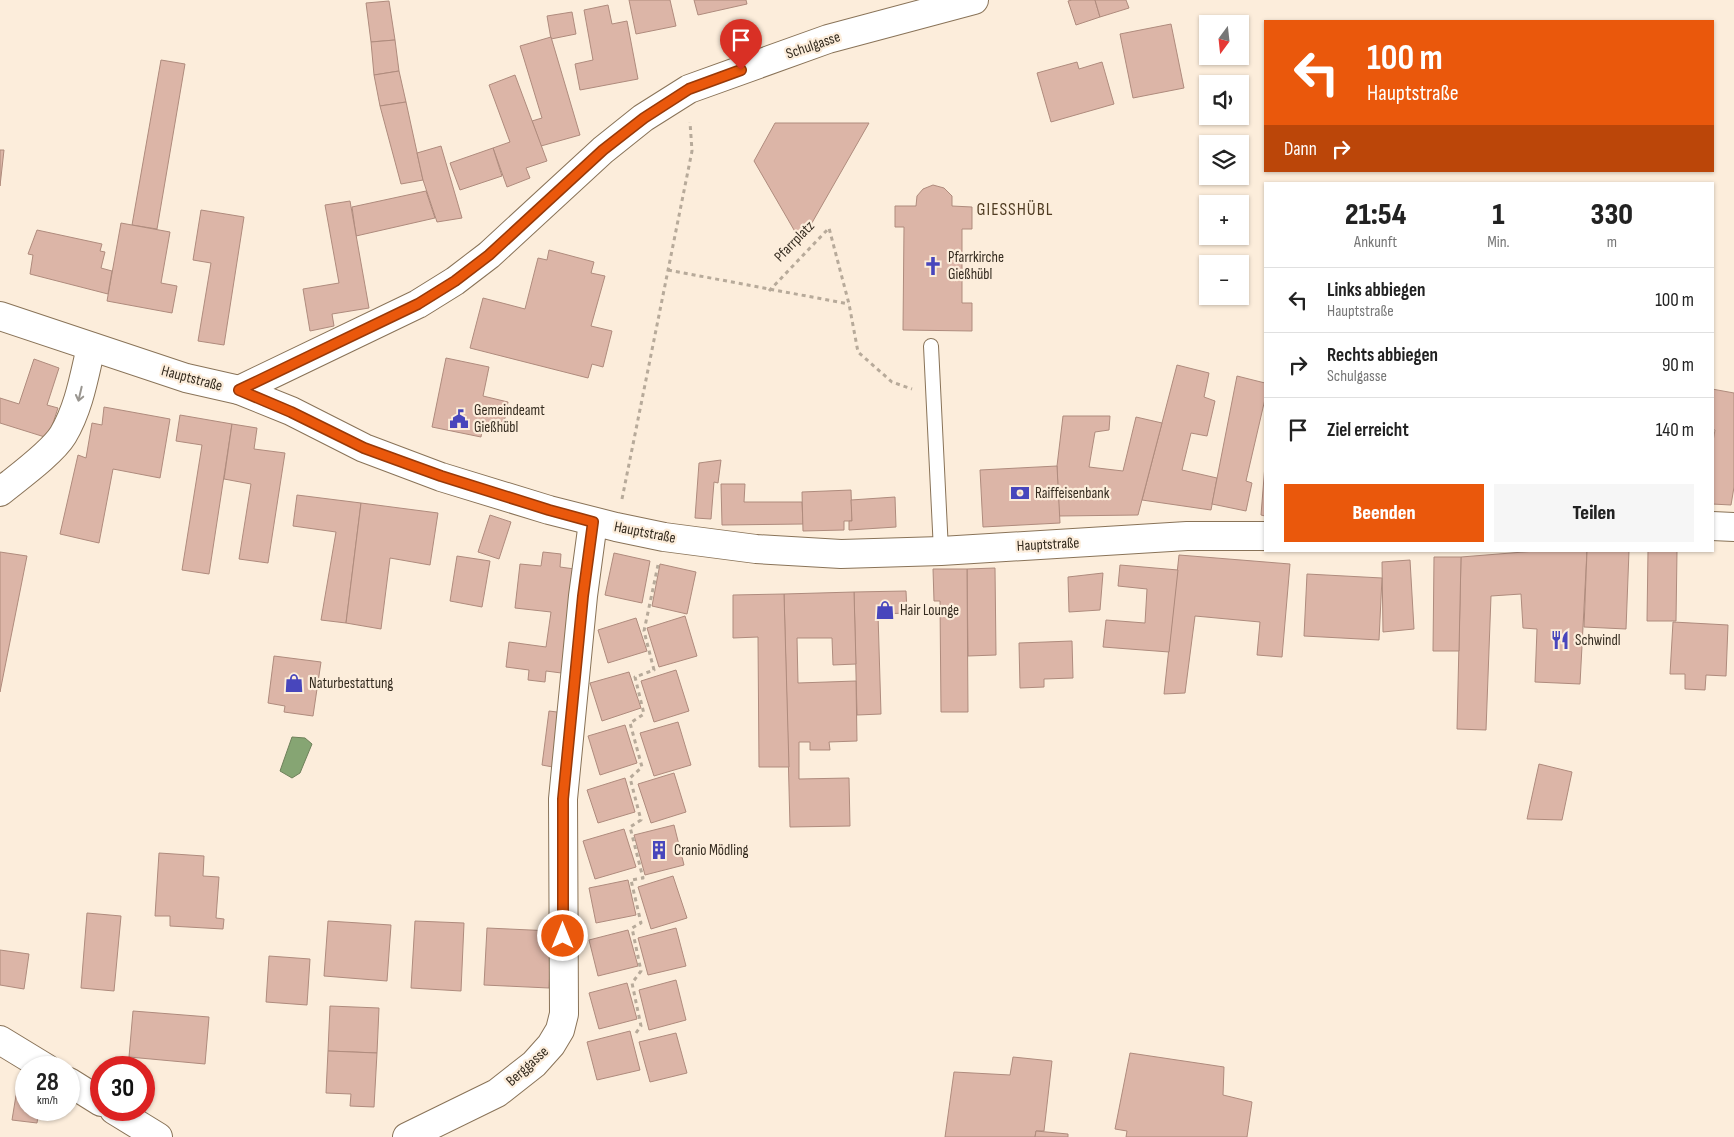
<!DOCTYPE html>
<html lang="de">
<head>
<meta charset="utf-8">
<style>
  body { margin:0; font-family:"Sofia Sans Condensed",sans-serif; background:#f6f6f6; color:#222; height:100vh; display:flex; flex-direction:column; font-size:19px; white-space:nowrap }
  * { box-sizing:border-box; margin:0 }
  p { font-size:16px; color:#767676 }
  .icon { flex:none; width:28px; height:28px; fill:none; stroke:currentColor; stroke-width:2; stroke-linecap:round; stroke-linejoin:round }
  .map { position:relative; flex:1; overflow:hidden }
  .side { position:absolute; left:1264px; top:182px; width:450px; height:370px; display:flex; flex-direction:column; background:#fff; border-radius:0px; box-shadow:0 1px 4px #0004 }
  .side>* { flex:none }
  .top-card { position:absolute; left:1264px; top:20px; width:450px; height:152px; border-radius:0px; box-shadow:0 1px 4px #0004; background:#ea580c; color:#fff; overflow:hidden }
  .needle { width:32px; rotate:195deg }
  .controls { position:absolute; left:1199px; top:15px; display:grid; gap:10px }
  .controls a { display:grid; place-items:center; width:50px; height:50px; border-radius:0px; background:#fff; box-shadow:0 1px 4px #0004; font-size:25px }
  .speed { position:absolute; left:15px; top:1056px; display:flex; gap:10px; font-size:25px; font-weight:700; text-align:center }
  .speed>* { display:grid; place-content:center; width:65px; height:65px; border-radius:50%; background:#fff; box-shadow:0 1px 4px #0004; line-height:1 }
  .speed small { font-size:12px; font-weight:400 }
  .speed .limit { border:8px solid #d22; background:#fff; color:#111 }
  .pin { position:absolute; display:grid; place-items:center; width:42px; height:42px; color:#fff; margin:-51px -21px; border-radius:50% 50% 50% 0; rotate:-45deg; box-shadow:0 0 5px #0007 }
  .pin .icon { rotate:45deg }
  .me { position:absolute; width:55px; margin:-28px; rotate:0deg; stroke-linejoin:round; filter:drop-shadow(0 0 4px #0008) }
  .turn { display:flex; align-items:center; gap:18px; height:105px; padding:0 20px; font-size:22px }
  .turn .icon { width:65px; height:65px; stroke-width:2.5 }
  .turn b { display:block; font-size:35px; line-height:42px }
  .then { display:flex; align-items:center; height:48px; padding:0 20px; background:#0003; gap:10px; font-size:19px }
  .eta { display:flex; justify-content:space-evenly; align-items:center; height:85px; text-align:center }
  .eta b { font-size:30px; font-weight:800; line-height:35px }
  .primary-button { display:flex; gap:10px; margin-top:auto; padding:10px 20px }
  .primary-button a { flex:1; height:58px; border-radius:0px; background:#ea580c; color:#fff; font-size:20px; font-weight:800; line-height:58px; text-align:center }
  .primary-button a+a { background:#f6f6f6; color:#222 }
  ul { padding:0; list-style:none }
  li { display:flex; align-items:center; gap:15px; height:65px; padding:0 20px; border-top:1px solid #e0e0e0 }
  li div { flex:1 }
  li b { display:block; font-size:19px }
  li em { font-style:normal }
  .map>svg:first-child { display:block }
  .water { fill:#86a573; stroke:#6e815a }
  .building { fill:#dcb5a7; stroke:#af8b7d }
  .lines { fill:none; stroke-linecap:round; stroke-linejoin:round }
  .service-casing { stroke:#897358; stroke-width:16 }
  .minor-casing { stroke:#897358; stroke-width:30 }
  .tertiary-casing { stroke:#897358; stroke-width:30 }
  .secondary-casing { stroke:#897358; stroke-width:30 }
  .path { stroke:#b7aa9a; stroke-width:3; stroke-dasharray:4 4; stroke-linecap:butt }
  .service { stroke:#fff; stroke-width:14 }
  .minor { stroke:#fff; stroke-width:28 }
  .tertiary { stroke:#fff; stroke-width:28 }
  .secondary { stroke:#fff; stroke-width:28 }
  .oneway { stroke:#9a9690 }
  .route-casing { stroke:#983908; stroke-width:12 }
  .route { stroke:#ea580c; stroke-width:9 }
  .labels { text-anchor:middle; stroke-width:4.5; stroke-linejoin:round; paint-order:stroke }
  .street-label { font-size:15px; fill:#352c20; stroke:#fceddb }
  .poi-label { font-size:15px; fill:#352c20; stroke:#fceddb; text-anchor:start }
  .quarter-label { font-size:18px; letter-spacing:1px; fill:#503c22; stroke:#fceddb }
</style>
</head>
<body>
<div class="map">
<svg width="1734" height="1137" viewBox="0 0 1734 1137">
  <rect width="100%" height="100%" fill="#fceddb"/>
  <path class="water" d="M292 737 305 738 312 744 300 773 292 778 280 771Z"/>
  <g class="building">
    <path d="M629 0H670L676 26 636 34Z"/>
    <path d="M694 0H746L747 4 698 15Z"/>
    <path d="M1072 0H1095L1100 17 1076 25 1068 1Z"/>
    <path d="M1095 0H1126L1129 8 1100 17Z"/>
    <path d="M389 1 395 40 371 42 366 3Z"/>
    <path d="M608 5 612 24 627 21 638 79 580 90 575 64 593 60 584 10Z"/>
    <path d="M572 12 576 34 551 39 547 16Z"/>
    <path d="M1171 24 1184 88 1133 98 1120 34Z"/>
    <path d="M551 37 580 135 541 146 532 121 542 118 520 46Z"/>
    <path d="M395 40 399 71 374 75 371 42Z"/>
    <path d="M161 60 185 64 157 229 132 225Z"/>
    <path d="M1077 62 1079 69 1102 62 1114 104 1051 122 1037 73Z"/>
    <path d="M399 71 406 102 380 106 374 75Z"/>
    <path d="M515 75 547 161 526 168 530 178 507 187 493 148 510 142 489 85Z"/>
    <path d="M406 102 423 180 401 184 380 106Z"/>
    <path d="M775 123H869L801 242 754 161Z"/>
    <path d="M441 146 462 218 437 222 423 180 417 153Z"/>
    <path d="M493 148 502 176 460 190 450 163Z"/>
    <path d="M0 150H4L0 186Z"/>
    <path d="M933 185 944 188 952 196V206L972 207V229H962V303H972V331L903 330 904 227H895V206H916L917 196 923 189Z"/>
    <path d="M426 191 435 218 356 236 352 207Z"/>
    <path d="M350 201 369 308 332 314 334 326 310 331 303 289 339 283 325 205Z"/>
    <path d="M201 210 244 217 224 345 198 341 211 263 193 260Z"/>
    <path d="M121 223 170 232 161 283 177 286 172 313 107 301Z"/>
    <path d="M37 230 102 244 100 251 105 252 101 268 112 271 108 294 30 274 33 255 28 254Z"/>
    <path d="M549 250 594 262 591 273 605 276 591 326 612 331 603 367 592 364 588 378 470 348 483 298 525 309 538 258 547 260Z"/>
    <path d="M446 358 489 367 483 396 508 402 503 428 483 424 481 437 432 427Z"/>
    <path d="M34 359 59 368 47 405 58 408 48 438 0 423V398L19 404Z"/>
    <path d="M1177 365 1209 373 1204 397 1215 401 1207 436 1191 433 1182 470 1217 478 1211 510 1142 500Z"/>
    <path d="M1237 376 1265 383V399L1246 481 1252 483 1246 511 1212 504Z"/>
    <path d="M1712 389 1734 393V487L1731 505 1712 504V447L1715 430 1712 429Z"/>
    <path d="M104 407 170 419 160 478 113 469 99 543 60 534 78 455 86 458 92 423 102 425Z"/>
    <path d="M180 415 232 424 209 574 182 570 202 445 176 441Z"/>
    <path d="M1063 416H1110L1109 430 1095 432 1089 467 1123 471 1136 417 1162 423 1138 515 1059 516 1057 466Z"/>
    <path d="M232 424 257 428 254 449 285 453 268 563 239 559 251 484 224 479Z"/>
    <path d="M721 460 718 483 714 482 711 519 695 518 699 463Z"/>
    <path d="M1265 465V516L1261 515Z"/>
    <path d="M1057 466 1060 523 983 527 980 470Z"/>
    <path d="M721 484H745L744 502H802L803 524 722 525Z"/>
    <path d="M851 490 852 521H844V530L803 531 802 492Z"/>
    <path d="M297 495 361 503 346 623 321 620 336 532 293 526Z"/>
    <path d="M895 497 896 527 849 530V521H852L851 500Z"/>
    <path d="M361 503 438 513 430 565 390 558 381 629 346 623Z"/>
    <path d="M490 515 511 522 499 559 478 552Z"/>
    <path d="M1536 551H1587L1580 684 1535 682 1537 629 1523 628 1521 594 1491 596 1486 730 1457 729 1461 557Z"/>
    <path d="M1587 551H1629L1626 629 1584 627Z"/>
    <path d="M1648 551H1677L1676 621H1647Z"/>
    <path d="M0 552 27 556 0 692Z"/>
    <path d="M543 552 561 554 560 567 582 570 569 674 546 671 545 682 528 680 529 670 506 667 509 642 546 647 551 612 515 608 520 564 541 566Z"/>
    <path d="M614 553 650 561 642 603 605 595Z"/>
    <path d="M1179 555 1290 564 1282 657 1257 655 1260 622 1195 616 1185 693 1164 694Z"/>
    <path d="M457 556 490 561 482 607 450 601Z"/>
    <path d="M1434 557H1461L1459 651H1433Z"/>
    <path d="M1410 560 1414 629 1383 632 1382 562Z"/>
    <path d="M660 564 696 572 687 614 652 606Z"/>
    <path d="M1120 565 1178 570 1169 652 1103 647 1106 620 1145 623 1147 589 1118 586Z"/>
    <path d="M995 568 996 655 968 656 967 569Z"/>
    <path d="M933 569H967L968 712H941L940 601H934Z"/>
    <path d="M1103 573 1100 610 1069 612 1068 577Z"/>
    <path d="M1307 574 1382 578 1379 640 1304 636Z"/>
    <path d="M906 591 907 613 878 614 881 714 857 715 854 592Z"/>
    <path d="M854 592 856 664 833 665 832 638H797L798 683 856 681 857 741 829 742 830 750H810V742H799V779L849 778 850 826 790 827 784 594Z"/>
    <path d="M784 594 789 767H759L758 637 733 638V595Z"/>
    <path d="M685 616 697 656 659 667 647 628Z"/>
    <path d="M636 618 647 651 608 663 598 630Z"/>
    <path d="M1673 622 1728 625 1726 676 1706 675 1705 690 1685 689V674H1670Z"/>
    <path d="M1072 641 1073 678 1044 679V687L1020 688 1019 643Z"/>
    <path d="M274 656 321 662 313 716 284 712 285 706 268 703Z"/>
    <path d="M676 670 689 711 654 722 641 681Z"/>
    <path d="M629 672 641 708 602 721 590 683Z"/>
    <path d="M549 711 565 713 558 768 542 765Z"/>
    <path d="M678 722 691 765 654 776 640 733Z"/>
    <path d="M625 725 637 763 600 775 588 736Z"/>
    <path d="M1539 764 1572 772 1562 820 1527 819Z"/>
    <path d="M674 773 686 812 651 823 638 784Z"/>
    <path d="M625 778 635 812 598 823 587 790Z"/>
    <path d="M674 825 684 865 645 875 634 835Z"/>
    <path d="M624 829 636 867 595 879 583 841Z"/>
    <path d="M159 853 204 856 203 876 219 877 216 918 224 919 223 929 170 926V916H155Z"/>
    <path d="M673 876 687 918 651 929 638 887Z"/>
    <path d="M628 880 636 915 596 923 589 888Z"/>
    <path d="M87 913 121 916 114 991 81 988Z"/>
    <path d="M328 921 391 925 387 981 324 976Z"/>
    <path d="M415 921 464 923 461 991 411 988Z"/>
    <path d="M487 928 552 931 549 988 484 985Z"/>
    <path d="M676 928 686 966 648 975 638 938Z"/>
    <path d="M628 930 638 966 598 976 589 940Z"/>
    <path d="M0 950 29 954 24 989 0 985Z"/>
    <path d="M269 956 310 959 307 1005 266 1002Z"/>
    <path d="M676 980 686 1020 649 1030 639 990Z"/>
    <path d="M627 983 637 1019 599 1029 589 993Z"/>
    <path d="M330 1006 379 1008 377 1053 328 1051Z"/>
    <path d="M133 1011 209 1017 205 1064 129 1057Z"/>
    <path d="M630 1031 640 1070 597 1080 587 1042Z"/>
    <path d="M676 1033 687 1073 650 1082 639 1042Z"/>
    <path d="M328 1051 377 1053 374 1107 350 1106 351 1094 326 1093Z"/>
    <path d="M1130 1053 1224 1067 1223 1095 1252 1102 1247 1137H1126L1127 1131 1115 1129Z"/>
    <path d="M1013 1057 1052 1061 1044 1131H1036L1035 1137H945L954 1072 1010 1075Z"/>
    <path d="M18 1083 26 1088V1110H39L37 1123 12 1120Z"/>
    <path d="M1036 1131 1068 1134V1137H1035Z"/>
  </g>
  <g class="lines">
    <g class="service-casing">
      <path id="service" d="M931 346 941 551"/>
    </g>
    <g class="minor-casing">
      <g id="minor">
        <path d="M239 390 418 304 455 281 489 255 603 150 643 118 689 89 828 39 974 0"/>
        <path d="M0 492C17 478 52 453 63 435 79 408 84 377 91 347"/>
        <path d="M407 1137 497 1093 534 1064 551 1045 560 1030 564 1014 563 799 583 596 593 522"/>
      </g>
    </g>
    <g class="tertiary-casing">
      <g id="tertiary">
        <path d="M0 316 186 378 239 390 291 411 364 448 441 477 549 510 616 527 664 537 756 549 841 554 941 551 1187 536H1265"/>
        <path d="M1712 526 1734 527"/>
      </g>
    </g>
    <g class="secondary-casing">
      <g id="secondary">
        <path d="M0 1040 46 1068"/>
        <path d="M69 1082 101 1102"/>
        <path d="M114 1110 158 1137"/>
      </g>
    </g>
    <g class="path">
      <path d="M668 270 849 304"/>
      <path d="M769 291 829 228 849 304 858 352 892 382 912 389"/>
      <path d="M622 499 692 151 690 122"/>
      <path d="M636 1033 641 1026 632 983 641 971 632 928 641 923 631 880 643 878 630 827 641 820 630 778 642 767 630 723 644 714 635 677 654 670 644 631 658 565"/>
    </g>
    <use href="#service" class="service"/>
    <use href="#minor" class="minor"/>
    <use href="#tertiary" class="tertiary"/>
    <use href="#secondary" class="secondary"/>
  </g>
  <defs><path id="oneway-shaft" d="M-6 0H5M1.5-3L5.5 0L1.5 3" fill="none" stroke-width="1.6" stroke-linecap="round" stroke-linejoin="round" transform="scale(1.25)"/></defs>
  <use class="oneway" href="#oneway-shaft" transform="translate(80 394) rotate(103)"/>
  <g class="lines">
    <g class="route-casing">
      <path id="route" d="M563 936V799L583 596 593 522 549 510 441 476 364 448 291 412 239 390 418 304 455 281 489 255 603 150 644 118 689 89 741 70"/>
    </g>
    <use href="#route" class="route"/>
  </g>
  <defs>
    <g id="church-bare" transform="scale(1.5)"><path d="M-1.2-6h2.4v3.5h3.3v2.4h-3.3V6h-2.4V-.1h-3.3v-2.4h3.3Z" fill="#4846bc" stroke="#fceddb" stroke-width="2.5" paint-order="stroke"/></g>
    <g id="civic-bare" transform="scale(1.5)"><path d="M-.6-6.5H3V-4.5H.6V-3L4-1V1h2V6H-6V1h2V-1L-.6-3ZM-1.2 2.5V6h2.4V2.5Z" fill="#4846bc" stroke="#fceddb" stroke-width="2.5" paint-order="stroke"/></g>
    <g id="bank-bare" transform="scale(1.5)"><path d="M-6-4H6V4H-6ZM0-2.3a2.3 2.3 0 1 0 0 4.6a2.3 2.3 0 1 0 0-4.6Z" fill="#4846bc" stroke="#fceddb" stroke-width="2.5" paint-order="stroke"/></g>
    <g id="shop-bare" transform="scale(1.5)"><path d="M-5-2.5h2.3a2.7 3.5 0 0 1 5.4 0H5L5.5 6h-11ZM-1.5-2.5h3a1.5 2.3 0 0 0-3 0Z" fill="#4846bc" stroke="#fceddb" stroke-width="2.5" paint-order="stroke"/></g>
    <g id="restaurant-bare" transform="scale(1.5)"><path d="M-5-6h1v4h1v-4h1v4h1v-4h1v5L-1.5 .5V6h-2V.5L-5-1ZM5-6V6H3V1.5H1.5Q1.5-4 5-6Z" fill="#4846bc" stroke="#fceddb" stroke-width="2.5" paint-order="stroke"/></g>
    <g id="building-bare" transform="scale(1.5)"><path d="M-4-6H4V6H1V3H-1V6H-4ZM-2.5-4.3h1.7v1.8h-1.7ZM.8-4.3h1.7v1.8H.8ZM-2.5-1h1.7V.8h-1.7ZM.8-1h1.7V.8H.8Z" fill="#4846bc" stroke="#fceddb" stroke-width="2.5" paint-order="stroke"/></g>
  </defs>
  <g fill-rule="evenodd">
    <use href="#church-bare" x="933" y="266"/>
    <use href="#civic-bare" x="459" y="419"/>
    <use href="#bank-bare" x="1020" y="493"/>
    <use href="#shop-bare" x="885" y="610"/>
    <use href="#restaurant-bare" x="1560" y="640"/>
    <use href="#shop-bare" x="294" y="683"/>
    <use href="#building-bare" x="659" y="850"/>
  </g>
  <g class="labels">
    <g class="street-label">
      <text transform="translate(813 45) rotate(-19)" y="5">Schulgasse</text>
      <text transform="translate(794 241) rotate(-46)" y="5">Pfarrplatz</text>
      <text transform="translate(192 378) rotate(15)" y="5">Hauptstraße</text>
      <text transform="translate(645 532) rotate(11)" y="5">Hauptstraße</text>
      <text transform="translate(1048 544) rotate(-3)" y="5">Hauptstraße</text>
      <text transform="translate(527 1066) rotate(-42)" y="5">Berggasse</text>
    </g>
    <g class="poi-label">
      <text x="948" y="262">Pfarrkirche<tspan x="948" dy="17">Gießhübl</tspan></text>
      <text x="474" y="415">Gemeindeamt<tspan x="474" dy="17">Gießhübl</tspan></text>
      <text x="1035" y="498">Raiffeisenbank</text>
      <text x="900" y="615">Hair Lounge</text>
      <text x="1575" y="645">Schwindl</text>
      <text x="309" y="688">Naturbestattung</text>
      <text x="674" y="855">Cranio Mödling</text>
    </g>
    <g class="quarter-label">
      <text x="1015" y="215">GIESSHÜBL</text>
    </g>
  </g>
</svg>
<div class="controls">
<a><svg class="needle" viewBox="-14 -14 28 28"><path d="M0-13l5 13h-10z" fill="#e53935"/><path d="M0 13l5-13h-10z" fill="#767676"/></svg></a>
<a><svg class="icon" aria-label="sound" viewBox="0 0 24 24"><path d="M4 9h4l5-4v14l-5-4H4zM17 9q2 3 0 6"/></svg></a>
<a><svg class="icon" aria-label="layers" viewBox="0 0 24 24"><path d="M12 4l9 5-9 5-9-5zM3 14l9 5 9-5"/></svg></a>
<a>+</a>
<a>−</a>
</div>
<div class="speed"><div>28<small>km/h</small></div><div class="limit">30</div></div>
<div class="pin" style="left:741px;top:70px;background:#d93025"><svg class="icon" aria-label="arrive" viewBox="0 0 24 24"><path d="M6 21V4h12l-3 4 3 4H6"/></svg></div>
<svg class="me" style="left:563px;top:936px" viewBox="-20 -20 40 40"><circle r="17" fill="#ea580c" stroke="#fff" stroke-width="3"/><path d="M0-11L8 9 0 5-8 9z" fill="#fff"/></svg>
<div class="top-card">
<div class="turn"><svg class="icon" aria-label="left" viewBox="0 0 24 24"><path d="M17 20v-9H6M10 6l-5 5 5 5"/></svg><div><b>100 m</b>Hauptstraße</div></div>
<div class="then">Dann<svg class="icon" aria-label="right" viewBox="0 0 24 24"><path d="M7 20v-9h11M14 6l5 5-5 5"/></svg></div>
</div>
<section class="side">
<div class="eta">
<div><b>21:54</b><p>Ankunft</p></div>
<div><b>1</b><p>Min.</p></div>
<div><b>330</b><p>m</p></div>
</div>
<ul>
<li><svg class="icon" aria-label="left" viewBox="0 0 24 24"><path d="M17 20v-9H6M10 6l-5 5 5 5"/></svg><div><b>Links abbiegen</b><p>Hauptstraße</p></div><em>100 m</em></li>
<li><svg class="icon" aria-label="right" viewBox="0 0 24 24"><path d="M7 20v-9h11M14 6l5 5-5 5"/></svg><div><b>Rechts abbiegen</b><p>Schulgasse</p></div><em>90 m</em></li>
<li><svg class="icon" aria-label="arrive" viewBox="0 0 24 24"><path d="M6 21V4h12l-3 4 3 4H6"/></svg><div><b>Ziel erreicht</b></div><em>140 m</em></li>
</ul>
<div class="primary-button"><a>Beenden</a><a>Teilen</a></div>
</section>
</div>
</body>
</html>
